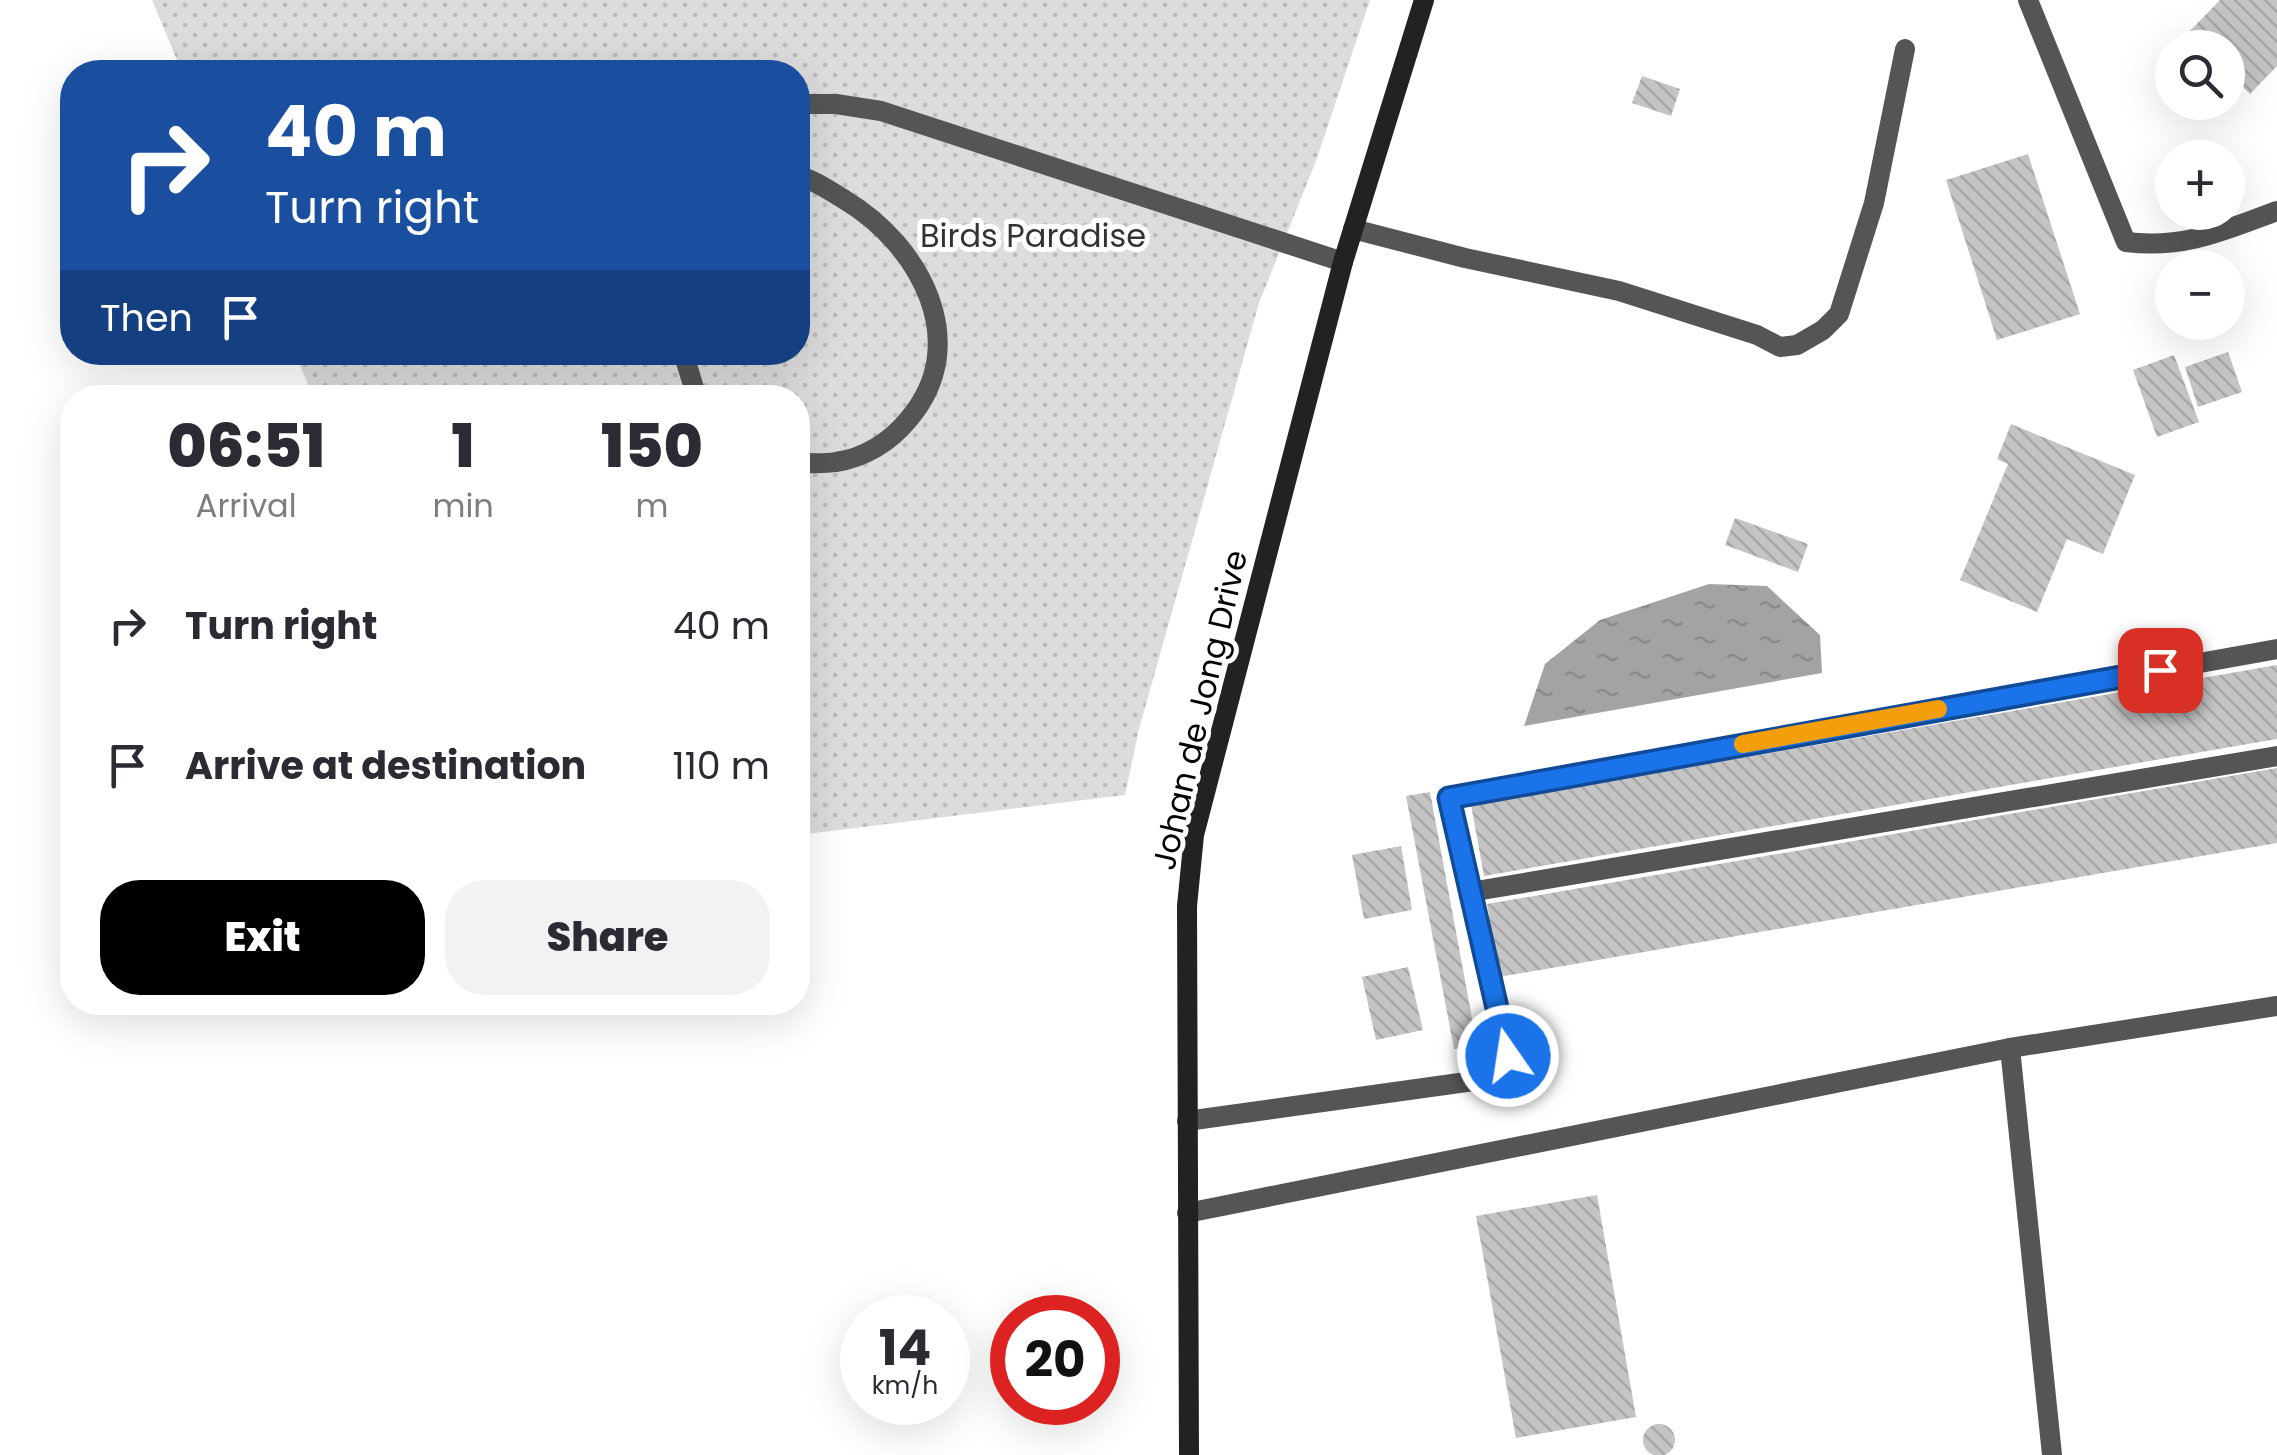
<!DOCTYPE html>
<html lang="en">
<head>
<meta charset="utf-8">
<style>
  body { margin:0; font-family:Poppins,sans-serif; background:#f2f2f3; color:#2b2b33; height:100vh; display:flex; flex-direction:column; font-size:38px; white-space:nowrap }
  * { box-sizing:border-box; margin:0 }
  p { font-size:32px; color:#7c7c81 }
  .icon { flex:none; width:55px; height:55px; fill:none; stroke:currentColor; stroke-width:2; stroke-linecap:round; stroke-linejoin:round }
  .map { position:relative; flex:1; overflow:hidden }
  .drawer { position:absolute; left:60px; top:385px; width:750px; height:630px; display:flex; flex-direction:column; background:#fff; border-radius:40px; box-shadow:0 10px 40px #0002 }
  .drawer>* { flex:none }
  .hud { position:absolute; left:60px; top:60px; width:750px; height:305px; border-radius:40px; box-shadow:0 10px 40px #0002; background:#1a4fa0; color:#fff; overflow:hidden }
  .controls { position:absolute; left:2155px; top:30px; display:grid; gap:20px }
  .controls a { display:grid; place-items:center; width:90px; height:90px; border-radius:50%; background:#fff; box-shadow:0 10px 40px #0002; font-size:50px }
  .speed { position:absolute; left:840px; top:1295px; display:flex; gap:20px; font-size:50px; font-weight:700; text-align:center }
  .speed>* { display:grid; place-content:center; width:130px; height:130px; border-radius:50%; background:#fff; box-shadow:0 10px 40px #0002; line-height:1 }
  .speed small { font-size:25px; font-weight:400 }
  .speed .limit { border:15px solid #d22; background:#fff; color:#111 }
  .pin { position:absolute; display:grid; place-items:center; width:85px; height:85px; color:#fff; margin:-42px; border-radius:20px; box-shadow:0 5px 15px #0006 }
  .me { position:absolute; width:110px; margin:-55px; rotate:347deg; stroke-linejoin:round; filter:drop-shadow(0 0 8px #0008) }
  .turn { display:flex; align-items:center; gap:35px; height:210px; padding:0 40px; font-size:45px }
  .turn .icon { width:130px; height:130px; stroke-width:2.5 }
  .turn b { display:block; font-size:70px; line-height:85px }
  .then { display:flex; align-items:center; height:95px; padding:0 40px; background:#0003; gap:20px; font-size:38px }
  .eta { display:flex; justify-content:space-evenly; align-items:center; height:170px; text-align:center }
  .eta b { font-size:60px; font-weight:800; line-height:70px }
  .action { display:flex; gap:20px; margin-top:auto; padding:20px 40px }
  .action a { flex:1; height:115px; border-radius:40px; background:#000; color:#fff; font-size:40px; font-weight:800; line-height:115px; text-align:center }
  .action a+a { background:#f2f2f3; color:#2b2b33 }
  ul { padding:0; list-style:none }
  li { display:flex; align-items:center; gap:30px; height:140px; padding:0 40px }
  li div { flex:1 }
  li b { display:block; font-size:38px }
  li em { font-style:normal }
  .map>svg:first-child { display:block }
  .park { fill:url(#park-dots) }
  .water { fill:url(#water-ripples) }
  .building { fill:url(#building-back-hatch) }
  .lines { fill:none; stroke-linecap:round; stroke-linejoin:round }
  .lane { stroke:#555; stroke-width:20 }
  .street { stroke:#555; stroke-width:20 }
  .secondary { stroke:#222; stroke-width:20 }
  .route-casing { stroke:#114b97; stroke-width:25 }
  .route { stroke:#1a73e8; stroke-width:18 }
  .slow { stroke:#f59e0b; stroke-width:18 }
  .labels { text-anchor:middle; stroke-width:10; stroke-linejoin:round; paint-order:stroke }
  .park-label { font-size:32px; fill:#333; stroke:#fff }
  .street-label { font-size:32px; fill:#000; stroke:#fff }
</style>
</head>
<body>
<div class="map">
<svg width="2277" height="1455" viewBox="0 0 2277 1455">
  <defs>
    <pattern id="park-dots" width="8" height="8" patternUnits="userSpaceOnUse" patternTransform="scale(2.5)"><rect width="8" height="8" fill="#dcdcdc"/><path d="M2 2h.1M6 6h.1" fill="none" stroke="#bbb" stroke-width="1.8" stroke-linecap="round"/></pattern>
    <pattern id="water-ripples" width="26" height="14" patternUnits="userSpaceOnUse" patternTransform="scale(2.5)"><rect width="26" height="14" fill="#a3a3a3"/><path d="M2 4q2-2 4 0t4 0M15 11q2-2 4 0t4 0" fill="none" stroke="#8b8b8b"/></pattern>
    <pattern id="building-back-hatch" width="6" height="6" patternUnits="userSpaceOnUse" patternTransform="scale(2.5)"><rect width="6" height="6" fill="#c4c4c4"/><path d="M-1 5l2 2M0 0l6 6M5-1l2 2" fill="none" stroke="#a7a7a7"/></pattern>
  </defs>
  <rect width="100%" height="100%" fill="#fff"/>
  <path class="park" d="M152 0H1370L1316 161 1259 303 1139 729 1125 795 798 835V398L313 397 295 353 798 352V72H182Z"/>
  <path class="water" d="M1709 584 1767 586 1820 635 1822 673 1524 726 1545 664 1600 620Z"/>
  <g class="building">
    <path d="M2220 0H2277V66L2250 94 2228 72V48H2202L2187 34Z"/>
    <path d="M1642 76 1680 89 1671 116 1632 103Z"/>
    <path d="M2028 154 2080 314 1997 340 1946 180Z"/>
    <path d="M2228 352 2242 392 2198 407 2185 367Z"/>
    <path d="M2174 355 2199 422 2157 437 2133 370Z"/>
    <path d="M2011 424 2135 475 2103 554 2067 539 2037 612 1960 580 2008 464 1997 459Z"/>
    <path d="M1735 518 1808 544 1798 572 1725 545Z"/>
    <path d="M2277 665V739L1484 876 1471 805Z"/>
    <path d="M2277 768V843L1499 977 1487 904Z"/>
    <path d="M1430 792 1477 1045 1454 1049 1406 796Z"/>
    <path d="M1401 846 1412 910 1364 919 1352 855Z"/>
    <path d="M1408 967 1423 1030 1376 1040 1362 977Z"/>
    <path d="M1597 1195 1636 1417 1516 1438 1476 1216Z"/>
    <circle cx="1659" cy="1440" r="16"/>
  </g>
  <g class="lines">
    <g class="lane">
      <path d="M798 104H836L881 111 1343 262"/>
      <path d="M798 176C815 180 830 191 845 200 920 245 974 344 908 420 890 442 864 458 836 462 824 464 810 463 798 463"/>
      <path d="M1353 229 1465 258 1619 291 1757 335 1780 347 1797 345 1823 330 1839 314 1874 203 1905 49"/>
      <path d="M683 352 697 398"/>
      <path d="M1470 892 2277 756"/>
      <path d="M2010 1048 2052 1455"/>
      <path d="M1187 1121 1488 1079 1502 1071 1508 1056 1449 798 2277 649"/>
      <path d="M1187 1213 2010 1048 2277 1006"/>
    </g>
    <path class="street" d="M2028 0 2126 242C2185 249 2223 231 2277 211"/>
    <path class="secondary" d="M1189 1455 1187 906 1194 835 1343 262 1424 0"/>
  </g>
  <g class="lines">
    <g class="route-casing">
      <path id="route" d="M1508 1056 1449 798 2160 670"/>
    </g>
    <use href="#route" class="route"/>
    <path class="slow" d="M1743 744 1938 709"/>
  </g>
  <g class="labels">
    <g class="park-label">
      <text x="1033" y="247">Birds Paradise</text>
    </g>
    <g class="street-label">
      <text transform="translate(1200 710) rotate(-77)" y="11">Johan de Jong Drive</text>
    </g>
  </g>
</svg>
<div class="controls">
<a><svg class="icon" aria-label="search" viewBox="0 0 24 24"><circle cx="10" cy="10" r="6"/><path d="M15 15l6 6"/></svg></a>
<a>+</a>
<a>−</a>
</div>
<div class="speed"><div>14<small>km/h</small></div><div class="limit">20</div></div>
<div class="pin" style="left:2160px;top:670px;background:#d93025"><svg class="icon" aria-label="arrive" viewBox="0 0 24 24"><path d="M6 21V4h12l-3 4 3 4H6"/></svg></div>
<svg class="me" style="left:1508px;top:1056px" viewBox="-20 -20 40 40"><circle r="17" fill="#1a73e8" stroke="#fff" stroke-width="3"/><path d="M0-11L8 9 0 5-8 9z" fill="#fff"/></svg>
<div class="hud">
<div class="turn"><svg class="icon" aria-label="right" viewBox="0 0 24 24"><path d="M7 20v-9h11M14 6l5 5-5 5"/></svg><div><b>40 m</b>Turn right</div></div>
<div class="then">Then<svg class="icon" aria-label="arrive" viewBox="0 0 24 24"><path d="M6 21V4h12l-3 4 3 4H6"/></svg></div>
</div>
<section class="drawer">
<div class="eta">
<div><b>06:51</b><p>Arrival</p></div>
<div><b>1</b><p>min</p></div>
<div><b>150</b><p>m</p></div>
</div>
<ul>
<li><svg class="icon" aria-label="right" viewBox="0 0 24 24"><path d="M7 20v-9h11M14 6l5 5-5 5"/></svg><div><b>Turn right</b></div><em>40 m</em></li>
<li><svg class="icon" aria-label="arrive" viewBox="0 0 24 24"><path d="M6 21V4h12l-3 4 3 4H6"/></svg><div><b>Arrive at destination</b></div><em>110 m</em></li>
</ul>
<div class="action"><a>Exit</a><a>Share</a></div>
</section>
</div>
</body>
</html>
